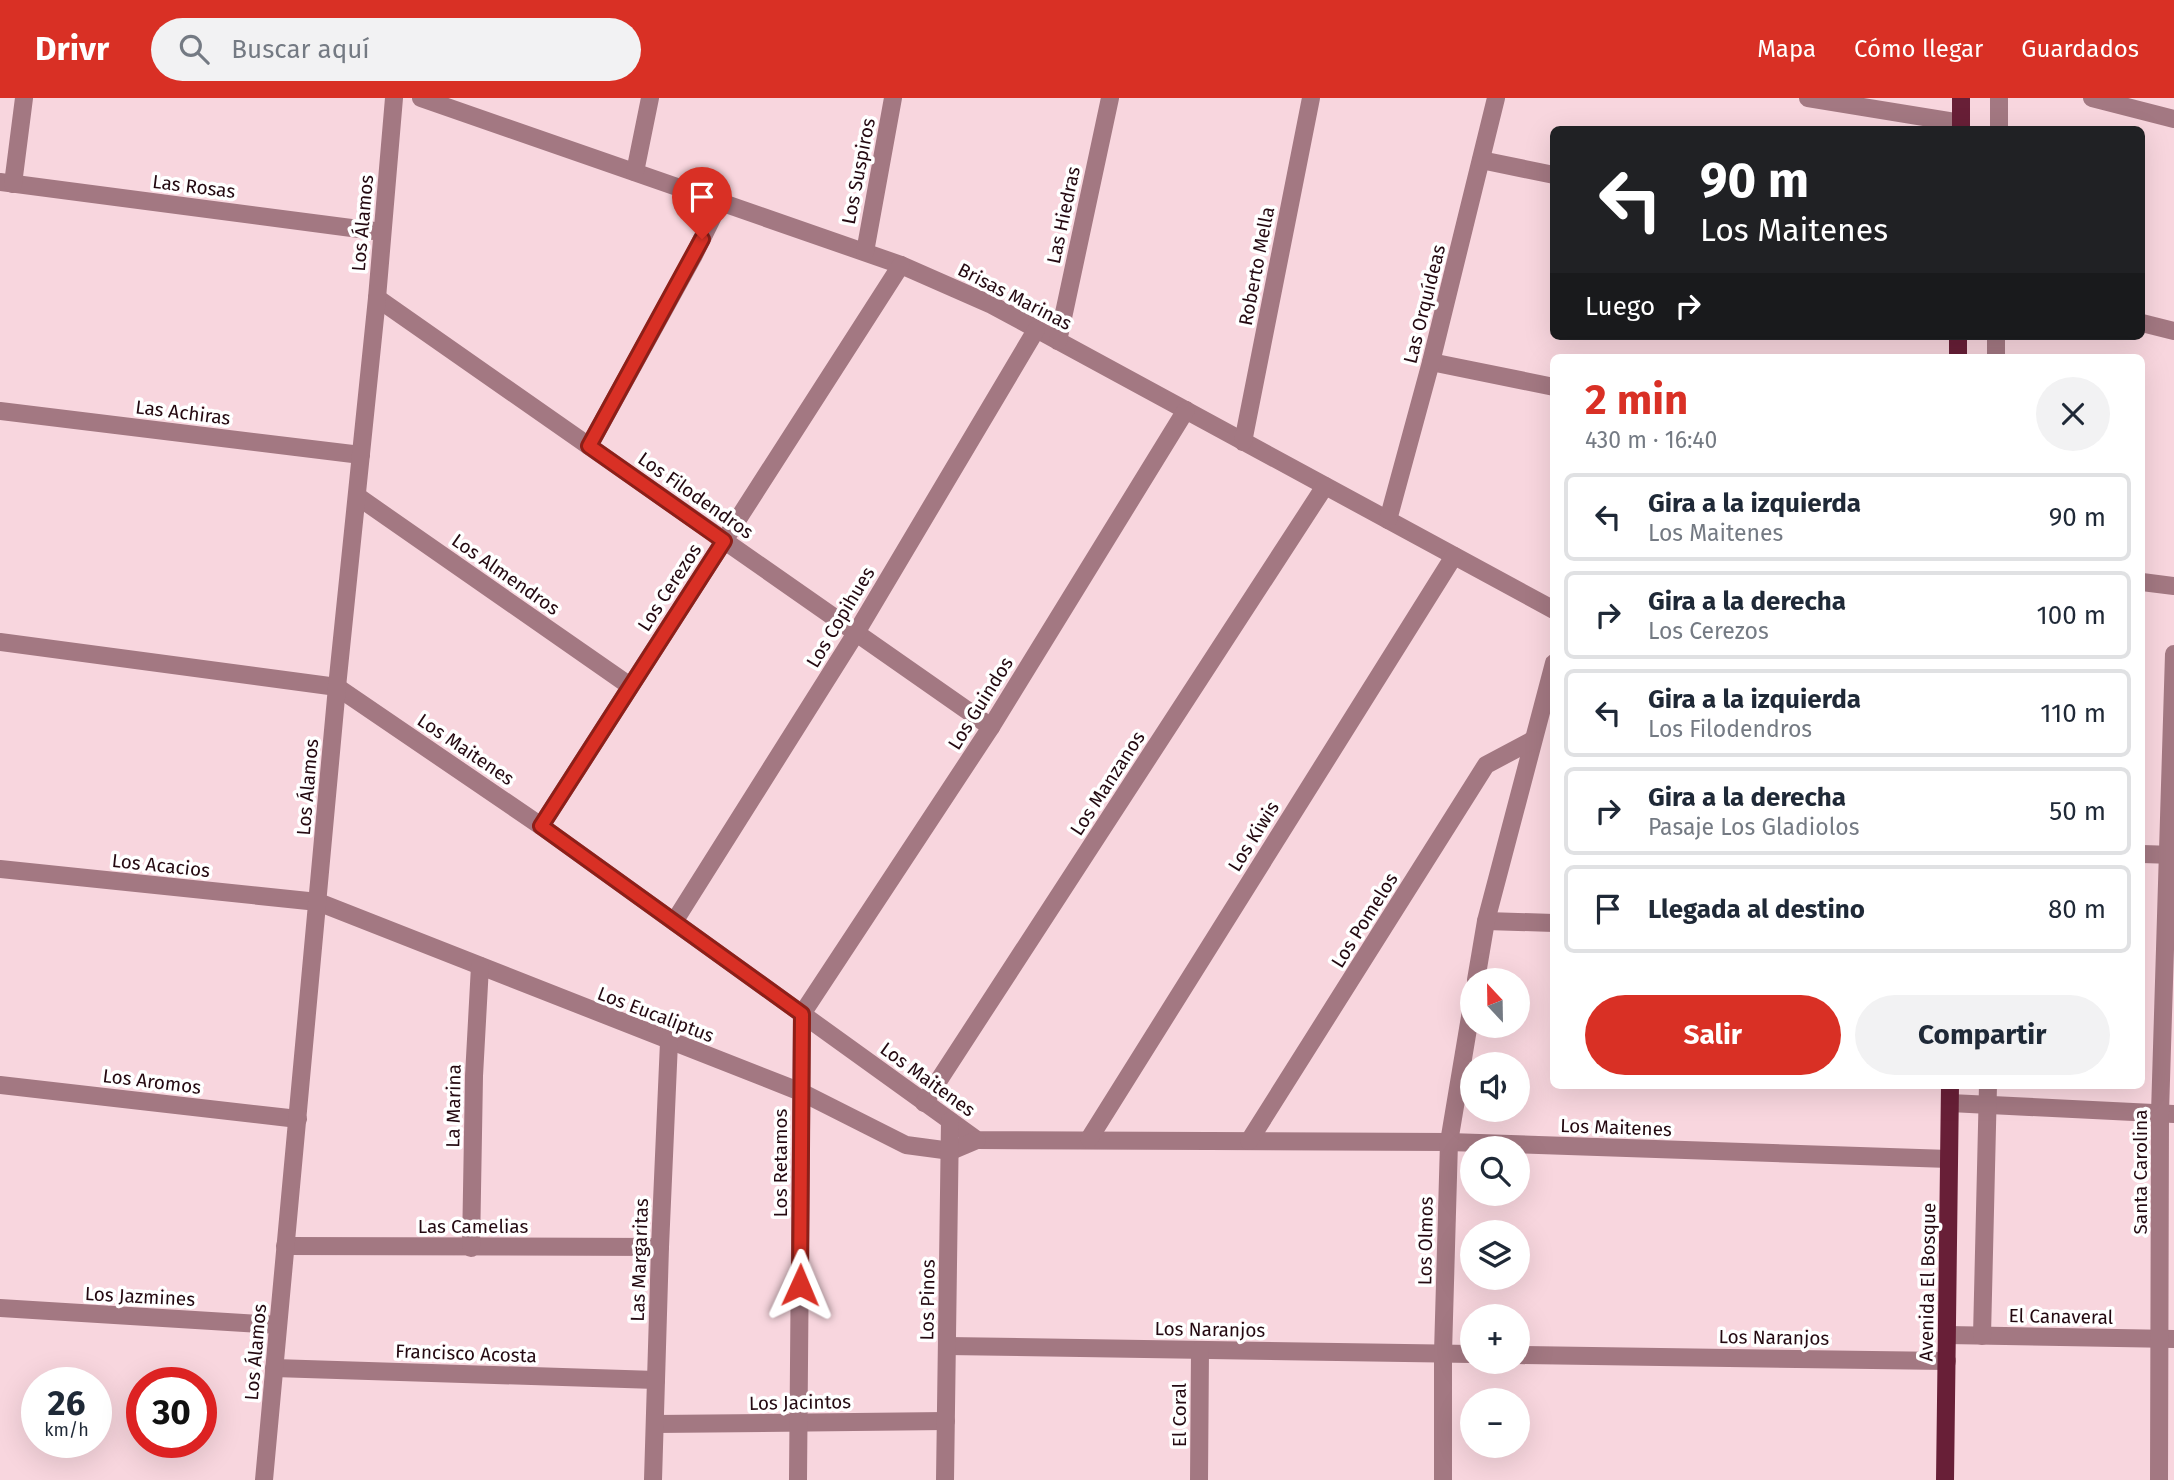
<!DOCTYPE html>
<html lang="es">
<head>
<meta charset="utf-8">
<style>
  body { margin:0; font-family:"Fira Sans",sans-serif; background:#f2f2f3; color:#1f2937; height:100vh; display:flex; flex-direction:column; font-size:26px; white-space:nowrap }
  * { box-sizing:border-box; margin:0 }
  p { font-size:23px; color:#747a83 }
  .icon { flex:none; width:38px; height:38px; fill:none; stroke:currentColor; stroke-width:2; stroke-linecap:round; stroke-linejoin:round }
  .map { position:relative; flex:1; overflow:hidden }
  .details { position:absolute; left:1550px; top:256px; width:595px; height:735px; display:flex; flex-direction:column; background:#fff; border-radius:10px; box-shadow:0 7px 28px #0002 }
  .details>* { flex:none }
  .top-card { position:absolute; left:1550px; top:28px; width:595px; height:214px; border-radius:10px; box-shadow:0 7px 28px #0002; background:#202124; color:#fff; overflow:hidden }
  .needle { width:46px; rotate:338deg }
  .controls { position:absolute; left:1460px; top:870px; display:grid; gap:14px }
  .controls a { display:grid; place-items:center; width:70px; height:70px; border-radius:50%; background:#fff; box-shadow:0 7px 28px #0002; font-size:35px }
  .speed { position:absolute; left:21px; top:1269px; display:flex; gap:14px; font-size:35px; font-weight:700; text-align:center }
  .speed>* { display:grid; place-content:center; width:91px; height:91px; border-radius:50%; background:#fff; box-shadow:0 7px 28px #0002; line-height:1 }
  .speed small { font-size:18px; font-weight:400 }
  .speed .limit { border:10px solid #d22; background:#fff; color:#111 }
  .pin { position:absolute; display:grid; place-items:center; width:60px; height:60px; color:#fff; margin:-72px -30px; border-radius:50% 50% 50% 0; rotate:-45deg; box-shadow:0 0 7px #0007 }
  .pin .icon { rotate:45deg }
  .me { position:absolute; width:77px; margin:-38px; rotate:1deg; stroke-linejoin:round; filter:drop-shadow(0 0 5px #0008) }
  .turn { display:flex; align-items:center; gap:24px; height:147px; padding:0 35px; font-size:32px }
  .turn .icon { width:91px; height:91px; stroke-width:2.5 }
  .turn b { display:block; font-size:49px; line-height:60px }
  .then { display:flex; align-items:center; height:66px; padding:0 35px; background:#0003; gap:14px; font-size:26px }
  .round { display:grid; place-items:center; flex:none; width:74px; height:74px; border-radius:37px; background:#f2f2f3 }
  .summary { display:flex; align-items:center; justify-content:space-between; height:119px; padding:0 35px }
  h1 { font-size:42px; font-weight:700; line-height:52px; color:#d93025 }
  .action { display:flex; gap:14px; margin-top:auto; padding:14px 35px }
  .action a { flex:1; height:80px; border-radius:42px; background:#d93025; color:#fff; font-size:28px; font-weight:700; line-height:80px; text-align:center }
  .action a+a { background:#f2f2f3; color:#1f2937 }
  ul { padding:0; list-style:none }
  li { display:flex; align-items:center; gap:21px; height:88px; margin:0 14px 10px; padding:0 21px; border:4px solid #e0e1e3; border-radius:10px }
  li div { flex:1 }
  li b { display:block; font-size:26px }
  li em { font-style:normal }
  header { display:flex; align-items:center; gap:42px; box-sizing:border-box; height:98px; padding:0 35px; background:#d93025; color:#fff }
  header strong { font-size:33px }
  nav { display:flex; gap:38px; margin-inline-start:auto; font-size:24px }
  .search { width:490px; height:63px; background:#f2f2f3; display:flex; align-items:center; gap:18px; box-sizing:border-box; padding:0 24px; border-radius:38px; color:#747a83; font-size:26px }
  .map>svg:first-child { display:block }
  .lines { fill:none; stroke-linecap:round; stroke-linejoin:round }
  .minor { stroke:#a37882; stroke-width:18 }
  .major { stroke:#681f37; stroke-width:18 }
  .route-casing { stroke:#8d1f18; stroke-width:18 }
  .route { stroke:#d93025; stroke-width:12 }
  .labels { text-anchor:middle; stroke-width:7; stroke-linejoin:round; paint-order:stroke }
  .street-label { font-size:19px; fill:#240911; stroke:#fff }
</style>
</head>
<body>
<header>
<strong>Drivr</strong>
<div class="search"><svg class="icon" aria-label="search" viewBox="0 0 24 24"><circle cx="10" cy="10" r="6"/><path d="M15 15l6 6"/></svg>Buscar aquí</div>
<nav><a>Mapa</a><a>Cómo llegar</a><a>Guardados</a></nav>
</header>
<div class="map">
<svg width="2174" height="1382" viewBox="0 0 2174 1382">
  <rect width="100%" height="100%" fill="#f8d6de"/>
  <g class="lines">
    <g class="minor">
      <path d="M421 0 901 167 992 207 1554 512"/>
      <path d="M1808 0 1961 25"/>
      <path d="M2092 0 2174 21"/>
      <path d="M1999 32V0"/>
      <path d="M1481 62 1554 77"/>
      <path d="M635 74 650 0"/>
      <path d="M0 84 382 134"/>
      <path d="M13 86 24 0"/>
      <path d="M865 154 893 0"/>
      <path d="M377 200 991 629"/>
      <path d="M2142 225 2174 233"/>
      <path d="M1058 243 1110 0"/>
      <path d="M1996 259V238"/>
      <path d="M1431 264 1554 289"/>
      <path d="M0 313 361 357"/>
      <path d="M1243 344 1311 0"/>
      <path d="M589 348 693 159 720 104"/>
      <path d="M357 398 630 588"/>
      <path d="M1388 422 1431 264 1496 0"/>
      <path d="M2142 484 2174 488"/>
      <path d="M0 544 337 589 541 728 977 1042 1449 1044 1949 1061"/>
      <path d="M541 728 901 167"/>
      <path d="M2142 756 2174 757"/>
      <path d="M0 771 318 804 801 994 906 1047 951 1053 977 1042"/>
      <path d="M1486 823 1554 825"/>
      <path d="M674 824 856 535 1036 232"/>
      <path d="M1476 882 1486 823 1554 565"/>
      <path d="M0 987 298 1021"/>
      <path d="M924 1005 1325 388"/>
      <path d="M1950 1005 2174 1016"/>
      <path d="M1089 1041 1454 458"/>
      <path d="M1249 1043 1486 667 1533 642"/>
      <path d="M285 1148 660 1149"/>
      <path d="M471 1150 474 978 480 868"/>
      <path d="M0 1210 278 1227"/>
      <path d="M1947 1237 2174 1241"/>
      <path d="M1982 1238 1988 987"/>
      <path d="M947 1248 1472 1256"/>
      <path d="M1517 1257 1947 1263"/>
      <path d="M274 1270 656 1282"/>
      <path d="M655 1326 946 1323"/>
      <path d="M264 1382 337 589 377 200 394 0"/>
      <path d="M653 1382 660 1149 669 944"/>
      <path d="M798 1382 802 916 991 629 1186 312"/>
      <path d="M945 1382 950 1023"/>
      <path d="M1199 1382 1200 1252"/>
      <path d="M1443 1382V1255L1449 1044 1472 907"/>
      <path d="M2159 1382 2160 1015 2174 556"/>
    </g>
    <g class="major">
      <path d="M1961 32V0"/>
      <path d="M1958 259V238"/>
      <path d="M1945 1382 1950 987"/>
    </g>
  </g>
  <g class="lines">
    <g class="route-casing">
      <path id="route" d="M702 141 589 348 724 443 541 728 802 916 800 1187"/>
    </g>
    <use href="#route" class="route"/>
  </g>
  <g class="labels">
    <g class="street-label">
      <text transform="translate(858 73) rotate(-79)" y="7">Los Suspiros</text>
      <text transform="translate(194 88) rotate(7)" y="7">Las Rosas</text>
      <text transform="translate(1063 117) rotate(-78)" y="7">Las Hiedras</text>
      <text transform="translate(362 125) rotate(-85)" y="7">Los Álamos</text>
      <text transform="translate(1256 168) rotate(-79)" y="7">Roberto Mella</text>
      <text transform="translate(1015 198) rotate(27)" y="7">Brisas Marinas</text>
      <text transform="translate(1424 206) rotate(-76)" y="7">Las Orquídeas</text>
      <text transform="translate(183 314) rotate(7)" y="7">Las Achiras</text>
      <text transform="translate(696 397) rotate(35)" y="7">Los Filodendros</text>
      <text transform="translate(506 476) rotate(35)" y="7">Los Almendros</text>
      <text transform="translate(669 489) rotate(-57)" y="7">Los Cerezos</text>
      <text transform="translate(840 519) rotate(-59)" y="7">Los Copihues</text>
      <text transform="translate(980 605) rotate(-58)" y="7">Los Guindos</text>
      <text transform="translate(466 651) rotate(34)" y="7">Los Maitenes</text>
      <text transform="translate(1107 685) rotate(-57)" y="7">Los Manzanos</text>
      <text transform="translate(307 689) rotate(-85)" y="7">Los Álamos</text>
      <text transform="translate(1253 738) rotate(-58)" y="7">Los Kiwis</text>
      <text transform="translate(161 767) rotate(6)" y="7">Los Acacios</text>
      <text transform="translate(1364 822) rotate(-58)" y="7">Los Pomelos</text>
      <text transform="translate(656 916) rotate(21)" y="7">Los Eucaliptus</text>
      <text transform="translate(928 981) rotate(36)" y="7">Los Maitenes</text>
      <text transform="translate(152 983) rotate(7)" y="7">Los Aromos</text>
      <text transform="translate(453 1008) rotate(-89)" y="7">La Marina</text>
      <text transform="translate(1616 1029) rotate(2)" y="7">Los Maitenes</text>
      <text transform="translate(780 1065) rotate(-90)" y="7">Los Retamos</text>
      <text transform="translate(2140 1074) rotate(-90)" y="7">Santa Carolina</text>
      <text x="473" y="1135">Las Camelias</text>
      <text transform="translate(1425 1143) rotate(-89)" y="7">Los Olmos</text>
      <text transform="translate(639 1162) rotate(-88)" y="7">Las Margaritas</text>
      <text transform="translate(1927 1184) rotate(-89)" y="7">Avenida El Bosque</text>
      <text transform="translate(140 1198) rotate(3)" y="7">Los Jazmines</text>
      <text transform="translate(927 1202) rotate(-89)" y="7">Los Pinos</text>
      <text transform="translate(2061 1218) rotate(1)" y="7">El Canaveral</text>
      <text transform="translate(1210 1231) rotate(1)" y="7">Los Naranjos</text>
      <text transform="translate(1774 1239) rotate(1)" y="7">Los Naranjos</text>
      <text transform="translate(255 1254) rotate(-85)" y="7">Los Álamos</text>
      <text transform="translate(466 1255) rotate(2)" y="7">Francisco Acosta</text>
      <text transform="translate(800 1304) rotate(-1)" y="7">Los Jacintos</text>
      <text transform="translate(1179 1317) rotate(-90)" y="7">El Coral</text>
    </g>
  </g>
</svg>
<div class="controls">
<a><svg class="needle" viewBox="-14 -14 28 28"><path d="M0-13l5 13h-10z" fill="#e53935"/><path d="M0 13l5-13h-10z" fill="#747a83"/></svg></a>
<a><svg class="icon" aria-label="sound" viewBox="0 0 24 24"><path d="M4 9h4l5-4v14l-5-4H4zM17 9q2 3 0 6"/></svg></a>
<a><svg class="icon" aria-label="search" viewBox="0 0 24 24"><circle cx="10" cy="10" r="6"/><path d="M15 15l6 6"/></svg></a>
<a><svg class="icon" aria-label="layers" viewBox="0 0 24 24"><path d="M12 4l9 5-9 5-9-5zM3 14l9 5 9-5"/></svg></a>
<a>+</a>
<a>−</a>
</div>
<div class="speed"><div>26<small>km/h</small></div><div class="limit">30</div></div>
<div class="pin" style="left:702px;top:141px;background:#d93025"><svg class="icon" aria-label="arrive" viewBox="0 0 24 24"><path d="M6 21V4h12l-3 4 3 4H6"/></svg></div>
<svg class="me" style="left:800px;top:1187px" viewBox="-20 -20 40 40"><path d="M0-17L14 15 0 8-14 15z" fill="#d93025" stroke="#fff" stroke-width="4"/></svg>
<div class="top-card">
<div class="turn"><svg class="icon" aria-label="left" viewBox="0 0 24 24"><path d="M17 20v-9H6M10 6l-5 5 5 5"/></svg><div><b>90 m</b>Los Maitenes</div></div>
<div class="then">Luego<svg class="icon" aria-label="right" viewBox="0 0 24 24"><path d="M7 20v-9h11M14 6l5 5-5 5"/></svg></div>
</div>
<section class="details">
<div class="summary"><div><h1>2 min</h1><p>430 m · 16:40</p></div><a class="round"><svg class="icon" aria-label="close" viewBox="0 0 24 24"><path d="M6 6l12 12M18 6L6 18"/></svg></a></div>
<ul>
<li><svg class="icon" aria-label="left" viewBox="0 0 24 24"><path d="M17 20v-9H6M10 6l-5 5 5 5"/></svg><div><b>Gira a la izquierda</b><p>Los Maitenes</p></div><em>90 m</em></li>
<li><svg class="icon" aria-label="right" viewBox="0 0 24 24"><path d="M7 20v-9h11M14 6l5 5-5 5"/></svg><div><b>Gira a la derecha</b><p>Los Cerezos</p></div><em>100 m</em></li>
<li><svg class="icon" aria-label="left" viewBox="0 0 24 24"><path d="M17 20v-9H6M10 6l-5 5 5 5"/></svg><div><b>Gira a la izquierda</b><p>Los Filodendros</p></div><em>110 m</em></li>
<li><svg class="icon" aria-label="right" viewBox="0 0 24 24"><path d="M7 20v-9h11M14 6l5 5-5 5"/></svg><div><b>Gira a la derecha</b><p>Pasaje Los Gladiolos</p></div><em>50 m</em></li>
<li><svg class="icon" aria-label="arrive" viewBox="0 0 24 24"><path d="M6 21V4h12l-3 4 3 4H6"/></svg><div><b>Llegada al destino</b></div><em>80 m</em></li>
</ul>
<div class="action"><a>Salir</a><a>Compartir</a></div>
</section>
</div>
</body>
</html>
